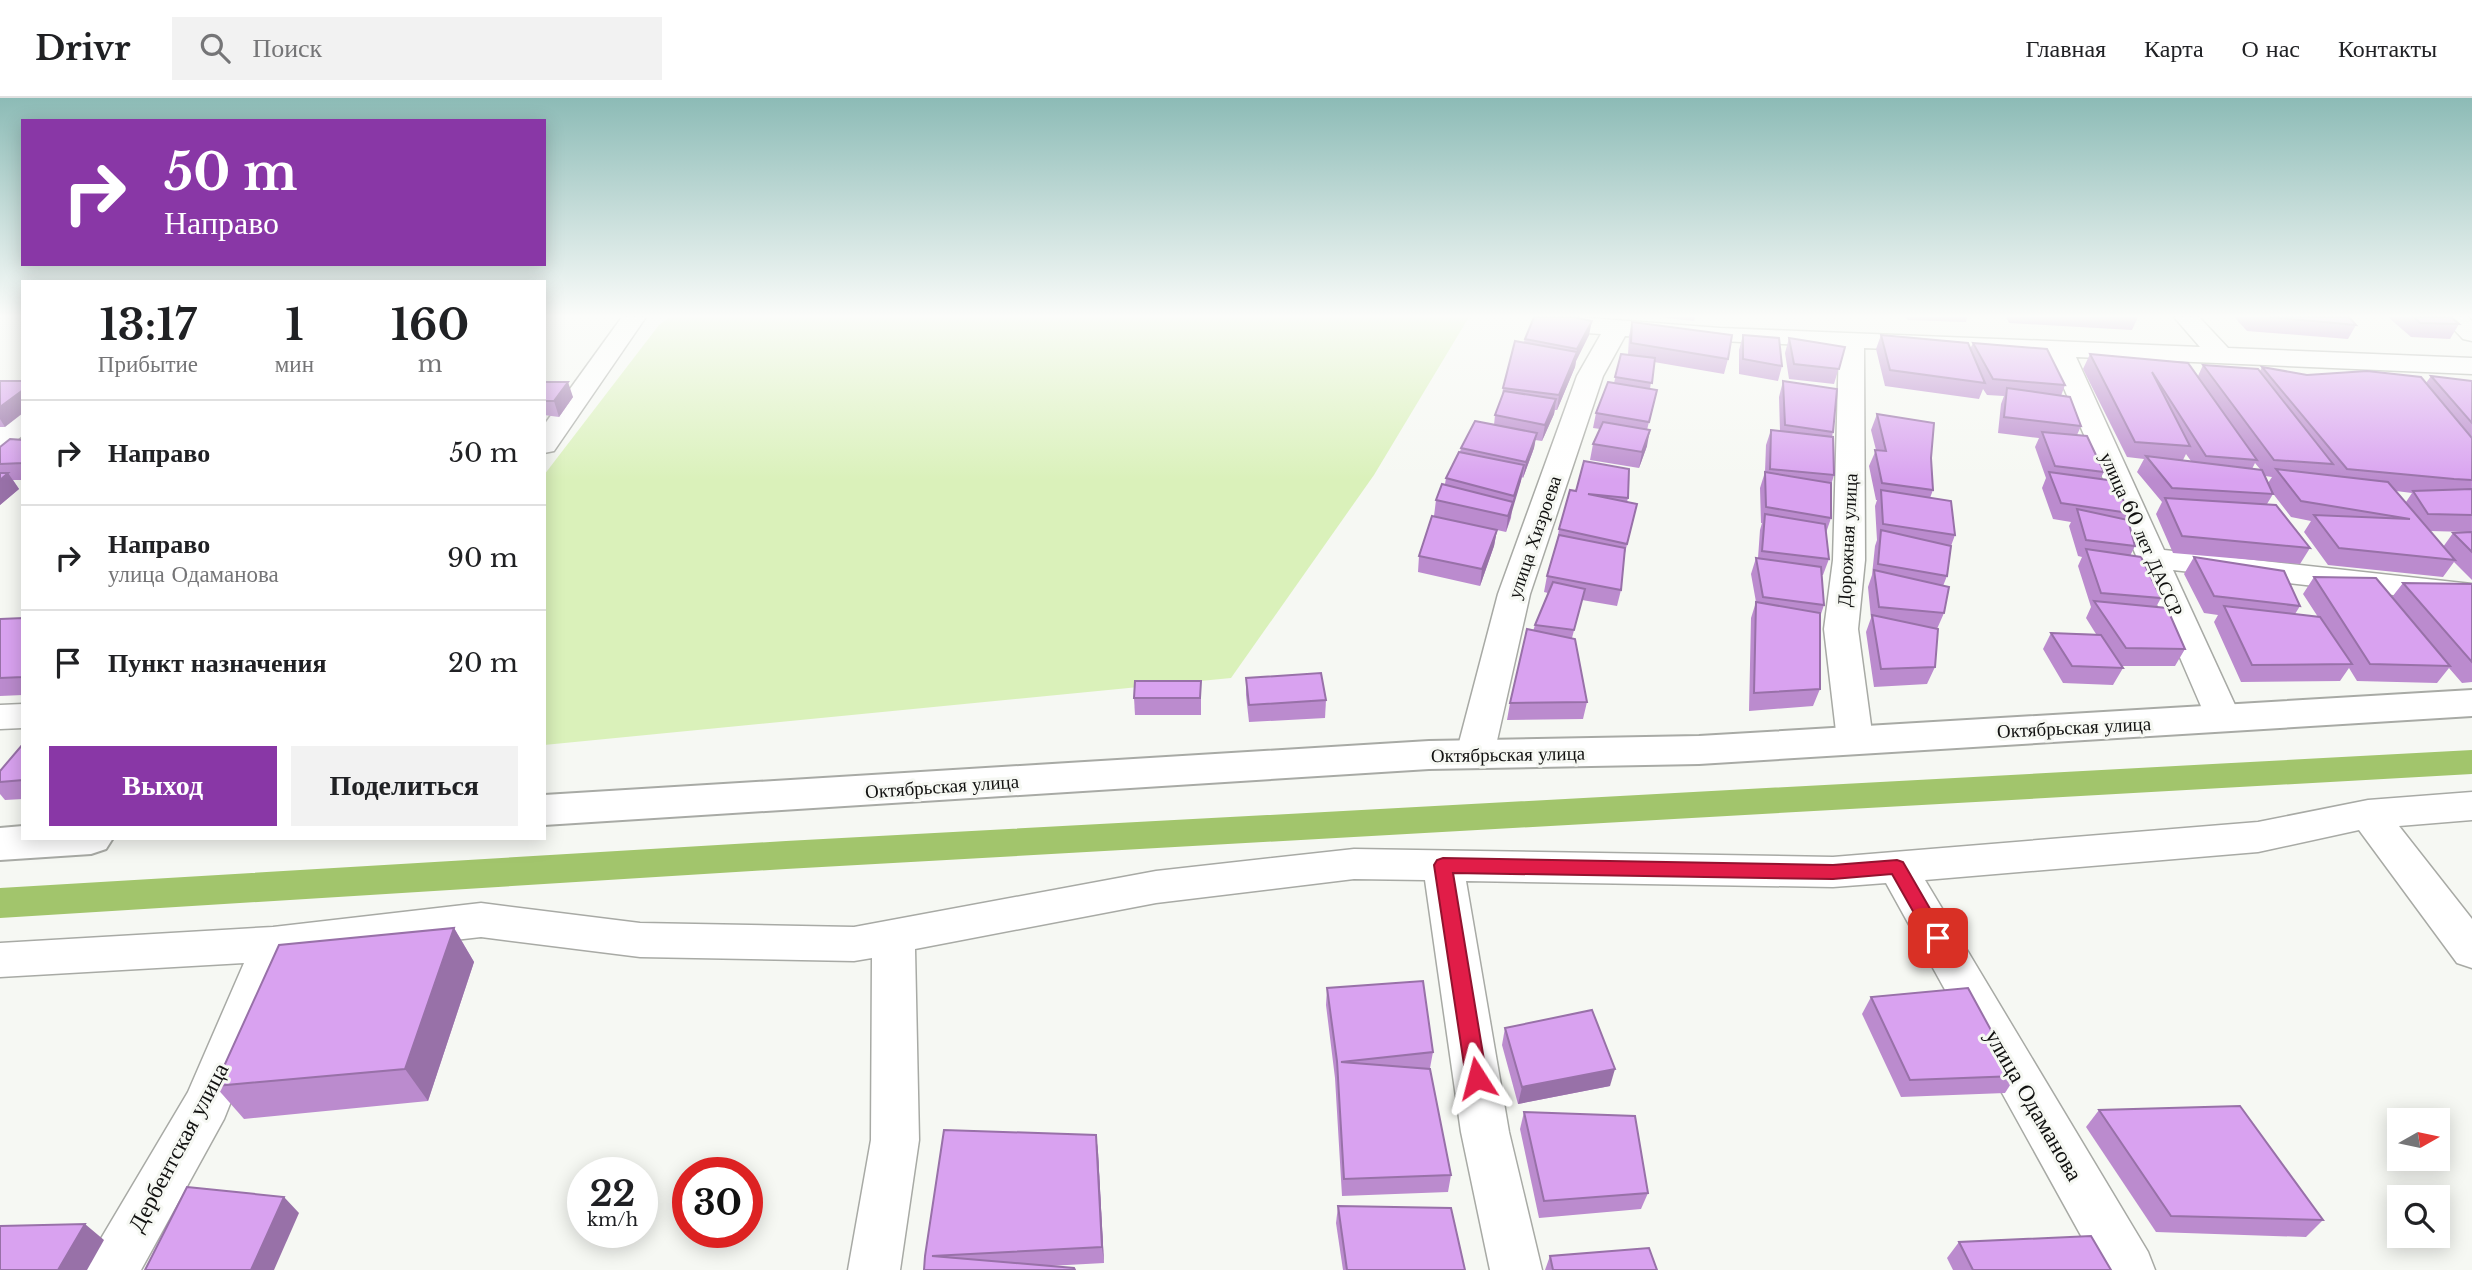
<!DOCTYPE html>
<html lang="ru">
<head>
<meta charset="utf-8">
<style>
  body { margin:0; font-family:"Libre Baskerville",serif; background:#f2f2f2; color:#202124; height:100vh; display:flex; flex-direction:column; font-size:26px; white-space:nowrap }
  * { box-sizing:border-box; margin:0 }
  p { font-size:23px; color:#757577 }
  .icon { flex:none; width:38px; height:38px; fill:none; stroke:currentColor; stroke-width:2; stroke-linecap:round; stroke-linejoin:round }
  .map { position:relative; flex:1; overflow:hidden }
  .side { position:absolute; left:21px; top:182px; width:525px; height:560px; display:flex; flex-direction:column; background:#fff; border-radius:0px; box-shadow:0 4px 18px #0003 }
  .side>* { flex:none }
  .guide { position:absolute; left:21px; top:21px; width:525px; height:147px; border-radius:0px; box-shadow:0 4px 18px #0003; background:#8937a6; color:#fff; overflow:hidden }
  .needle { width:46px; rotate:81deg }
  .fabs { position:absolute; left:2387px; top:1010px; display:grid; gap:14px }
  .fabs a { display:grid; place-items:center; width:63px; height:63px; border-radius:0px; background:#fff; box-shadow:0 4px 18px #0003; font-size:35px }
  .speed { position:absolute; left:567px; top:1059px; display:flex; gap:14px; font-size:35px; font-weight:700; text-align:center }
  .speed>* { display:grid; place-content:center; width:91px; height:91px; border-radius:50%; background:#fff; box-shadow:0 4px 18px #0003; line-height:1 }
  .speed small { font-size:18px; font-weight:400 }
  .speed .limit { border:10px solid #d22; background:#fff; color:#111 }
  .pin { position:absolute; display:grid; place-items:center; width:60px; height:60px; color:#fff; margin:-30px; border-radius:14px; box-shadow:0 4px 10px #0006 }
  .me { position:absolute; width:77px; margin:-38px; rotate:351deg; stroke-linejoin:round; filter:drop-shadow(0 0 5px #0008) }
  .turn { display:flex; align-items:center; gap:24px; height:147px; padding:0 28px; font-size:32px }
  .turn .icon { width:91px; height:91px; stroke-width:2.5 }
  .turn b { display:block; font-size:49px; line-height:60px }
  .eta { display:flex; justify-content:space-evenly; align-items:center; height:119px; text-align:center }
  .eta b { font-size:42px; font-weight:700; line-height:49px }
  .primary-button { display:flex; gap:14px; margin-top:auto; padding:14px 28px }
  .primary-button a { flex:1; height:80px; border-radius:0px; background:#8937a6; color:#fff; font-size:28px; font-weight:700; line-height:80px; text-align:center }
  .primary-button a+a { background:#f2f2f2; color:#202124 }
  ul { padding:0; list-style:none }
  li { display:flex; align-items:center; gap:21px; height:105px; padding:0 28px; border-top:2px solid #e0e0e0 }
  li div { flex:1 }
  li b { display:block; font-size:26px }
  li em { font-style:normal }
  header { display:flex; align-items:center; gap:42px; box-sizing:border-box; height:98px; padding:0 35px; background:#fff; border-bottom:2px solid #e0e0e0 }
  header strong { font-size:33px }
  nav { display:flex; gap:38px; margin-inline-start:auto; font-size:24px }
  .search { width:490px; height:63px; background:#f2f2f2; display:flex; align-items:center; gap:18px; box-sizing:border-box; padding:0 24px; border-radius:0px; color:#757577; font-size:26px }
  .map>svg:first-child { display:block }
  .green { fill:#daf1ba }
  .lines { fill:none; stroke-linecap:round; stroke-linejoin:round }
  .canal { fill:#a2c56c; fill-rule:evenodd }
  .street-casing { stroke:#a8aaa5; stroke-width:3 }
  .secondary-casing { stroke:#a8aaa5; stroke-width:4 }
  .street { fill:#fff; fill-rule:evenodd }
  .secondary { fill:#fff; fill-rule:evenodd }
  .wall { fill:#bb8bce; fill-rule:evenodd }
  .shaded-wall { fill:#9871a8 }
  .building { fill:#d9a2f0; stroke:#9871a8; stroke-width:2 }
  .route { fill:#e11d48; stroke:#92132f; stroke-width:2 }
  .labels { text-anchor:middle; stroke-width:6; stroke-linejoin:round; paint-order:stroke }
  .street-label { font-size:19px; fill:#111110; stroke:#f6f8f3 }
  .near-street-label { font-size:23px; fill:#111110; stroke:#f6f8f3 }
</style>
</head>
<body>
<header>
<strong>Drivr</strong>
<div class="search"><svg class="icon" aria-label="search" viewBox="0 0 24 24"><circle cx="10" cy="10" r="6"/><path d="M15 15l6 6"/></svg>Поиск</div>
<nav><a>Главная</a><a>Карта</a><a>О нас</a><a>Контакты</a></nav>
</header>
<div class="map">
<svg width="2472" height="1172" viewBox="0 0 2472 1172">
  <rect width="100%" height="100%" fill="#f6f8f3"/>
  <path class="green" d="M670 219H1469L1374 377 1231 580 544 647V377L659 227Z"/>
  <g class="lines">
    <path class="canal" d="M2472 652V676L786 771 0 820V790L786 743Z"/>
    <g class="street-casing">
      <g id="street">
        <path d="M622 219H646L554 353 544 355V327Z"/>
        <path d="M1537 219H1576L1720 230 2200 249 2174 219H2199L2228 250 2472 260V276L2076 259 2164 452 2472 486V506L2173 472 2241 620 2236 629 2223 632 2210 629 2050 258 1864 250 1865 462 1858 531 1873 642 1868 651 1855 655 1842 651 1837 642 1824 531 1833 462 1839 249 1625 238 1603 278 1530 496 1494 656 1488 665 1475 669 1462 665 1456 656 1498 496 1577 278 1601 236C1585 235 1547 232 1537 219Z"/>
        <path d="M2442 219H2468L2472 223V243L2463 241Z"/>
        <path d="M23 315V337L10 348 0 350V328L13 317Z"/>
        <path d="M23 606V630L0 631V607Z"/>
        <path d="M2472 694V722L2399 728 2472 821V870L2457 865 2359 732 2258 754 1925 782 2148 1154 2155 1172H2100L1886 785 1833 789 1466 783 1509 1034 1542 1172H1490L1461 1034 1425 782 1354 781 1156 805 915 851 919 1042 900 1172H848L871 1042 872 860 854 863 640 859 481 839 288 861 224 1021 141 1172H86L93 1154 188 994 244 865 0 879V845L273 829 481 805 640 825 854 829 1156 773 1354 751 1833 759 2258 724 2368 702Z"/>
      </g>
    </g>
    <g class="secondary-casing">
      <g id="secondary">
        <path d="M2472 592V618L1699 666 1429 671 544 727V697L1429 643 1699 638Z"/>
        <path d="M23 728V740H113L106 751 91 756 0 762V730Z"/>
      </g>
    </g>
    <use href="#street" class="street"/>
    <use href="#secondary" class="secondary"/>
  </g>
  <g class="wall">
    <path d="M1658 219H1695L1694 223Z"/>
    <path d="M1905 219H1967L1966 224 1908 222Z"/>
    <path d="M2006 219H2138L2132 232 2009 225Z"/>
    <path d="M2234 219H2349L2356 227 2348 241 2247 233Z"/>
    <path d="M2388 219H2451L2459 226 2450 241 2411 239Z"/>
    <path d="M1632 224 1728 261 1724 276 1654 264 1650 291 1657 292 1647 332V348L1639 370 1590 362 1593 346 1600 331 1593 330 1596 315 1614 285 1621 256 1628 257 1629 238Z"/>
    <path d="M1589 237 1576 263 1575 269 1557 312H1555L1554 316 1542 343 1535 342 1534 350 1523 380 1522 379 1512 411 1511 420 1506 434 1497 432 1494 448 1480 488 1418 474 1419 458 1477 428 1434 418 1436 402 1445 386 1446 380 1460 354 1461 350 1494 327 1495 317 1502 298 1503 290 1525 241Z"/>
    <path d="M1743 237 1782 268 1778 283 1739 276V252Z"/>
    <path d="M1881 237 1970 251 1973 245 2065 287 2061 298 2081 328 2077 337 2104 374 2100 381 2129 415 2126 421 2135 448 2130 458 2161 500 2156 509 2185 551 2175 568H2121L2123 570 2113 587 2063 585 2043 551 2051 535 2096 536 2086 520 2091 509 2078 468 2082 459 2078 458 2069 428 2071 424 2053 421 2042 390 2046 380 2035 349 2039 340 1998 335 2001 306 2004 298 1987 297 1983 291 1979 301 1885 288 1876 251Z"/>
    <path d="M1789 240 1845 249 1834 286 1789 281 1785 255Z"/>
    <path d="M2090 256 2198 278 2203 267 2260 273 2262 269 2307 277 2426 285 2431 278 2472 283V482L2454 464 2443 479 2328 467 2304 434 2311 423 2291 419 2271 393 2273 396 2267 406 2310 450 2300 466 2173 455 2156 416 2162 404 2137 374 2144 361 2127 359 2083 271ZM2186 356 2191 363 2183 362ZM2255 365 2260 371H2252ZM2265 378 2272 379 2268 385ZM2396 393 2412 395 2406 404ZM2430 433 2468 434 2453 435 2443 449Z"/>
    <path d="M0 283 5 329H0Z"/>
    <path d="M1783 283 1833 334 1832 339 1834 377 1831 387V420L1826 435 1829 461 1823 477H1822L1824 507 1820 519V591L1813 608 1749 613 1751 520 1756 504 1751 476 1756 460H1758L1760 432 1762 425H1761L1760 390 1765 374 1766 347 1771 332 1780 333 1779 299Z"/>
    <path d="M544 284 573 299 559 319 544 317Z"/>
    <path d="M1877 316 1931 360 1933 392 1930 400 1955 437 1951 448 1947 478 1943 488 1944 515 1937 531 1935 569 1927 586 1874 589 1866 534 1871 520 1868 489 1872 477 1875 448 1877 442 1875 408 1877 402H1876L1869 368 1876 352 1871 332Z"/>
    <path d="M23 342V382H13L19 391 0 407V349Z"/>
    <path d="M1570 392 1628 400 1627 404 1637 406 1624 459 1621 492 1617 508 1582 502 1572 540 1587 604 1583 621 1507 622 1510 605 1535 527 1548 495 1544 494 1547 478 1557 444 1559 431Z"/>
    <path d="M2194 459 2300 508 2295 516 2318 519 2303 496 2314 479 2392 499 2403 485 2472 486V584L2462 585 2449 570 2437 585 2357 583 2349 570 2340 583 2241 584 2214 524 2218 517 2204 515 2184 476Z"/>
    <path d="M23 520V597L0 598V521Z"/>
    <path d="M1246 580 1326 602 1325 620 1249 624 1246 597Z"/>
    <path d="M1201 583V617H1135L1134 600Z"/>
    <path d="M23 646V701L5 702 0 696V673Z"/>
    <path d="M454 830 474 864 428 1003 244 1021 215 988Z"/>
    <path d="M1327 890 1433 954 1430 970 1451 1077 1448 1094 1342 1098 1335 980 1326 907Z"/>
    <path d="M1871 899 2016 978 2005 995 1901 999 1862 916Z"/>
    <path d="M1505 930 1610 988 1518 1006 1502 947Z"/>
    <path d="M2099 1012 2323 1122 2306 1139 2156 1134 2086 1029Z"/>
    <path d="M1524 1014 1648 1095 1641 1111 1539 1120 1520 1031Z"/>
    <path d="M1096 1037 1098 1054 1104 1165 1049 1168 925 1158Z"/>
    <path d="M1338 1108 1465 1172H1343L1336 1125Z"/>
    <path d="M1959 1144 2111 1172H1953L1947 1160Z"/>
    <path d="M1550 1158 1657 1172H1545Z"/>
  </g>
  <g class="shaded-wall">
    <path d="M1592 223 1589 237 1576 263 1575 269 1557 312 1559 297 1576 258 1577 251Z"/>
    <path d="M568 284 573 299 559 319 554 303Z"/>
    <path d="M23 292V315L5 329 0 321V309Z"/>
    <path d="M1556 301 1554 316 1542 343 1545 327Z"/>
    <path d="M1650 332 1647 348 1639 370 1642 354Z"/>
    <path d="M1537 335 1534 350 1523 380 1526 364Z"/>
    <path d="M1524 367 1521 383 1506 434 1508 418Z"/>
    <path d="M8 375 19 391 0 407V382Z"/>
    <path d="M1497 432 1494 448 1480 488 1482 471Z"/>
    <path d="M454 830 474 864 428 1003 405 971Z"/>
    <path d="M1615 971 1610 988 1518 1006 1522 989Z"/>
    <path d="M1096 1037 1098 1054 1104 1165 1102 1149Z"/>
    <path d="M284 1099 299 1115 274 1172H251Z"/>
    <path d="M85 1126 104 1142 87 1172H58Z"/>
  </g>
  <g class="building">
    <path d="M1534 219H1573L1592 223 1577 251 1525 241Z"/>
    <path d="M2269 219H2349L2356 227Z"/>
    <path d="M2414 219H2451L2459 226 2420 225Z"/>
    <path d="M1632 224 1732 237 1728 261 1631 245Z"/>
    <path d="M1743 237 1779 240 1782 268 1743 261Z"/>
    <path d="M1881 237 1968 245 1985 285 1890 272Z"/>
    <path d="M1789 240 1845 249 1839 271 1794 266Z"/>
    <path d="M1515 243 1577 254 1559 297 1503 290Z"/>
    <path d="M1973 245 2047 251 2065 287 1993 281Z"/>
    <path d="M1621 256 1655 260 1652 285 1615 279Z"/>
    <path d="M2090 256 2188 265 2257 362 2206 358 2152 274 2190 348 2135 344Z"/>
    <path d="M2203 267 2258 271 2333 366 2274 362Z"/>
    <path d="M2262 269 2307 277 2367 273 2421 279 2472 340V382L2454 381 2347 371Z"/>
    <path d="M2431 278 2472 283V325Z"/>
    <path d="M0 283H23V292L0 309Z"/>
    <path d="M1783 283 1837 291 1833 334 1785 327Z"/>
    <path d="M544 284H568L554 303H544Z"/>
    <path d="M1608 284 1657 292 1649 324 1596 315Z"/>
    <path d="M2007 290 2070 299 2081 328 2004 319Z"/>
    <path d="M1504 293 1556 301 1545 327 1495 317Z"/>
    <path d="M1877 316 1934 325 1931 360 1933 392 1882 385 1875 352 1886 353Z"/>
    <path d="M1475 323 1537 335 1526 364 1461 350Z"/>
    <path d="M1603 324 1650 332 1642 354 1593 346Z"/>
    <path d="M1771 332 1833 339 1834 377 1770 371Z"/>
    <path d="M2042 334 2087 338 2104 374 2055 368Z"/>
    <path d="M10 341 23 342V365L0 366V349Z"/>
    <path d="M1459 354 1524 367 1514 398 1446 380Z"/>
    <path d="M2146 358 2262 372 2273 396 2172 390Z"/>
    <path d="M1584 363 1629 371 1628 400 1588 396 1637 406 1627 446 1559 431 1570 392 1576 393Z"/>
    <path d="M2276 371 2388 384 2455 462 2339 450 2314 417 2410 421 2301 403Z"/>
    <path d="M1765 374 1831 385V420L1766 409Z"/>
    <path d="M2049 374 2115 383 2129 415 2061 405Z"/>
    <path d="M0 375H8L0 382Z"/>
    <path d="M1442 386 1513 404 1508 418 1436 402Z"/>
    <path d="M2472 391V417L2428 416 2413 393Z"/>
    <path d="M1881 392 1951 403 1955 437 1883 426Z"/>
    <path d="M2165 400 2276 407 2310 450 2182 438Z"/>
    <path d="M2077 411 2128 422 2135 448 2086 442Z"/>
    <path d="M1765 416 1825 426 1829 461 1762 453Z"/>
    <path d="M1432 418 1497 432 1482 471 1419 458Z"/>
    <path d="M1881 432 1951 448 1947 478 1878 466Z"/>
    <path d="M2472 434V454L2453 435Z"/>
    <path d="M1559 437 1625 450 1621 492 1547 478Z"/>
    <path d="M2086 451 2141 459 2161 500 2101 495Z"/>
    <path d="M2194 459 2284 473 2300 508 2214 498Z"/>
    <path d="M1756 460 1821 469 1824 507 1763 499Z"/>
    <path d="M1874 472 1949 489 1944 515 1879 509Z"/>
    <path d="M2314 479 2376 480 2450 568 2370 566Z"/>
    <path d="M1553 484 1585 491 1574 532 1535 527Z"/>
    <path d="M2403 485 2472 486V564Z"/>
    <path d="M2094 503 2167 510 2185 551 2126 550Z"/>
    <path d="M1756 504 1820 515V591L1754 595Z"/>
    <path d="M2224 508 2320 519 2352 566 2252 567Z"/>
    <path d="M1872 517 1938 531 1935 569 1881 571Z"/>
    <path d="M23 520V579L0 580V521Z"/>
    <path d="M1527 531 1575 541 1587 604 1510 605Z"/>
    <path d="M2051 535 2101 537 2123 570 2072 568Z"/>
    <path d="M1321 575 1326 602 1249 607 1246 580Z"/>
    <path d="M1135 583H1201L1200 600H1134Z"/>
    <path d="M23 646V682L0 684V673Z"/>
    <path d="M454 830 405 971 215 988 279 847Z"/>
    <path d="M1423 883 1433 954 1341 964 1430 971 1451 1077 1344 1081 1337 963 1327 890Z"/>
    <path d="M1968 890 2016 978 1910 982 1871 899Z"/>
    <path d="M1592 912 1615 971 1522 989 1505 930Z"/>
    <path d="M2240 1008 2323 1122 2171 1118 2099 1012Z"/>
    <path d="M1524 1014 1635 1018 1648 1095 1544 1103Z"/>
    <path d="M944 1032 1096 1037 1102 1149 932 1158 1074 1170 1075 1172H924L925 1158Z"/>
    <path d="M187 1089 284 1099 251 1172H145Z"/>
    <path d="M1338 1108 1451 1110 1465 1172H1347Z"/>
    <path d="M85 1126 58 1172H0V1128Z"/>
    <path d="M2091 1138 2111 1172H1973L1959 1144Z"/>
    <path d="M1649 1150 1657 1172H1553L1550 1158Z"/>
  </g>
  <linearGradient id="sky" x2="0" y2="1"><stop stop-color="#8cbbb6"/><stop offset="0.57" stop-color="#fbfcfa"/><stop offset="1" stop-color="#fbfcfa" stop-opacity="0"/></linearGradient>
  <rect width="2472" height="383" fill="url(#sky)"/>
  <path class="route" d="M1443 760 1833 767 1897 762 1903 764 1947 840 1945 845 1938 848 1931 845 1892 776 1833 781 1453 775 1487 980 1484 987 1477 990 1469 987 1466 980 1434 767 1437 762Z"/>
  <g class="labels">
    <g class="street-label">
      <text transform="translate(2142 436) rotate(66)" y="7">улица 60 лет ДАССР</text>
      <text transform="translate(1534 439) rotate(-71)" y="7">улица Хизроева</text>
      <text transform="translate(1847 442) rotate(-87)" y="7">Дорожная улица</text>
      <text transform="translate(2074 629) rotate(-3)" y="7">Октябрьская улица</text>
      <text transform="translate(1508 656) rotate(-1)" y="7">Октябрьская улица</text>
      <text transform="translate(942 688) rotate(-4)" y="7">Октябрьская улица</text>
    </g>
    <g class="near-street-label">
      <text transform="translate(2034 1007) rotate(60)" y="8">улица Одаманова</text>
      <text transform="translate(178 1049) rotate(-62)" y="8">Дербентская улица</text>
    </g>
  </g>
</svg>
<div class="fabs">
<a><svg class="needle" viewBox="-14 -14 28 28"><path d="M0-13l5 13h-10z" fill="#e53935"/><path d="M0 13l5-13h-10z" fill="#757577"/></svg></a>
<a><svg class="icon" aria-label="search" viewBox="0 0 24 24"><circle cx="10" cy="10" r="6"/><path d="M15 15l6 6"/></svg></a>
</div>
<div class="speed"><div>22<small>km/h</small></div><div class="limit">30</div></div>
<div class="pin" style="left:1938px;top:840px;background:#d93025"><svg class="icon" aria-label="arrive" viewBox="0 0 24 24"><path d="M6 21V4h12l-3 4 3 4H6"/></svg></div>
<svg class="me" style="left:1477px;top:980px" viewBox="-20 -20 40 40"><path d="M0-17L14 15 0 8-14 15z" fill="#e11d48" stroke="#fff" stroke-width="4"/></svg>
<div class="guide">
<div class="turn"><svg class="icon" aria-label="right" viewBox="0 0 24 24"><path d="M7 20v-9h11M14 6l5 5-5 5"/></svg><div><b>50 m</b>Направо</div></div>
</div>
<section class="side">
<div class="eta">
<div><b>13:17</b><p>Прибытие</p></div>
<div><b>1</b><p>мин</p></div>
<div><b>160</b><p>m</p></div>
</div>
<ul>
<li><svg class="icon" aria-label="right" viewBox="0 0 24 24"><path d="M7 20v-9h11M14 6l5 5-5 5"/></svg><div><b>Направо</b></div><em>50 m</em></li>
<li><svg class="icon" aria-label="right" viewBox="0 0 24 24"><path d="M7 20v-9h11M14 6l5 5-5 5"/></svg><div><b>Направо</b><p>улица Одаманова</p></div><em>90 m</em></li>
<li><svg class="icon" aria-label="arrive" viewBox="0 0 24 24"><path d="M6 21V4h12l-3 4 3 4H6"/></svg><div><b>Пункт назначения</b></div><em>20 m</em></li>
</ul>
<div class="primary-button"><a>Выход</a><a>Поделиться</a></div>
</section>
</div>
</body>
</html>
